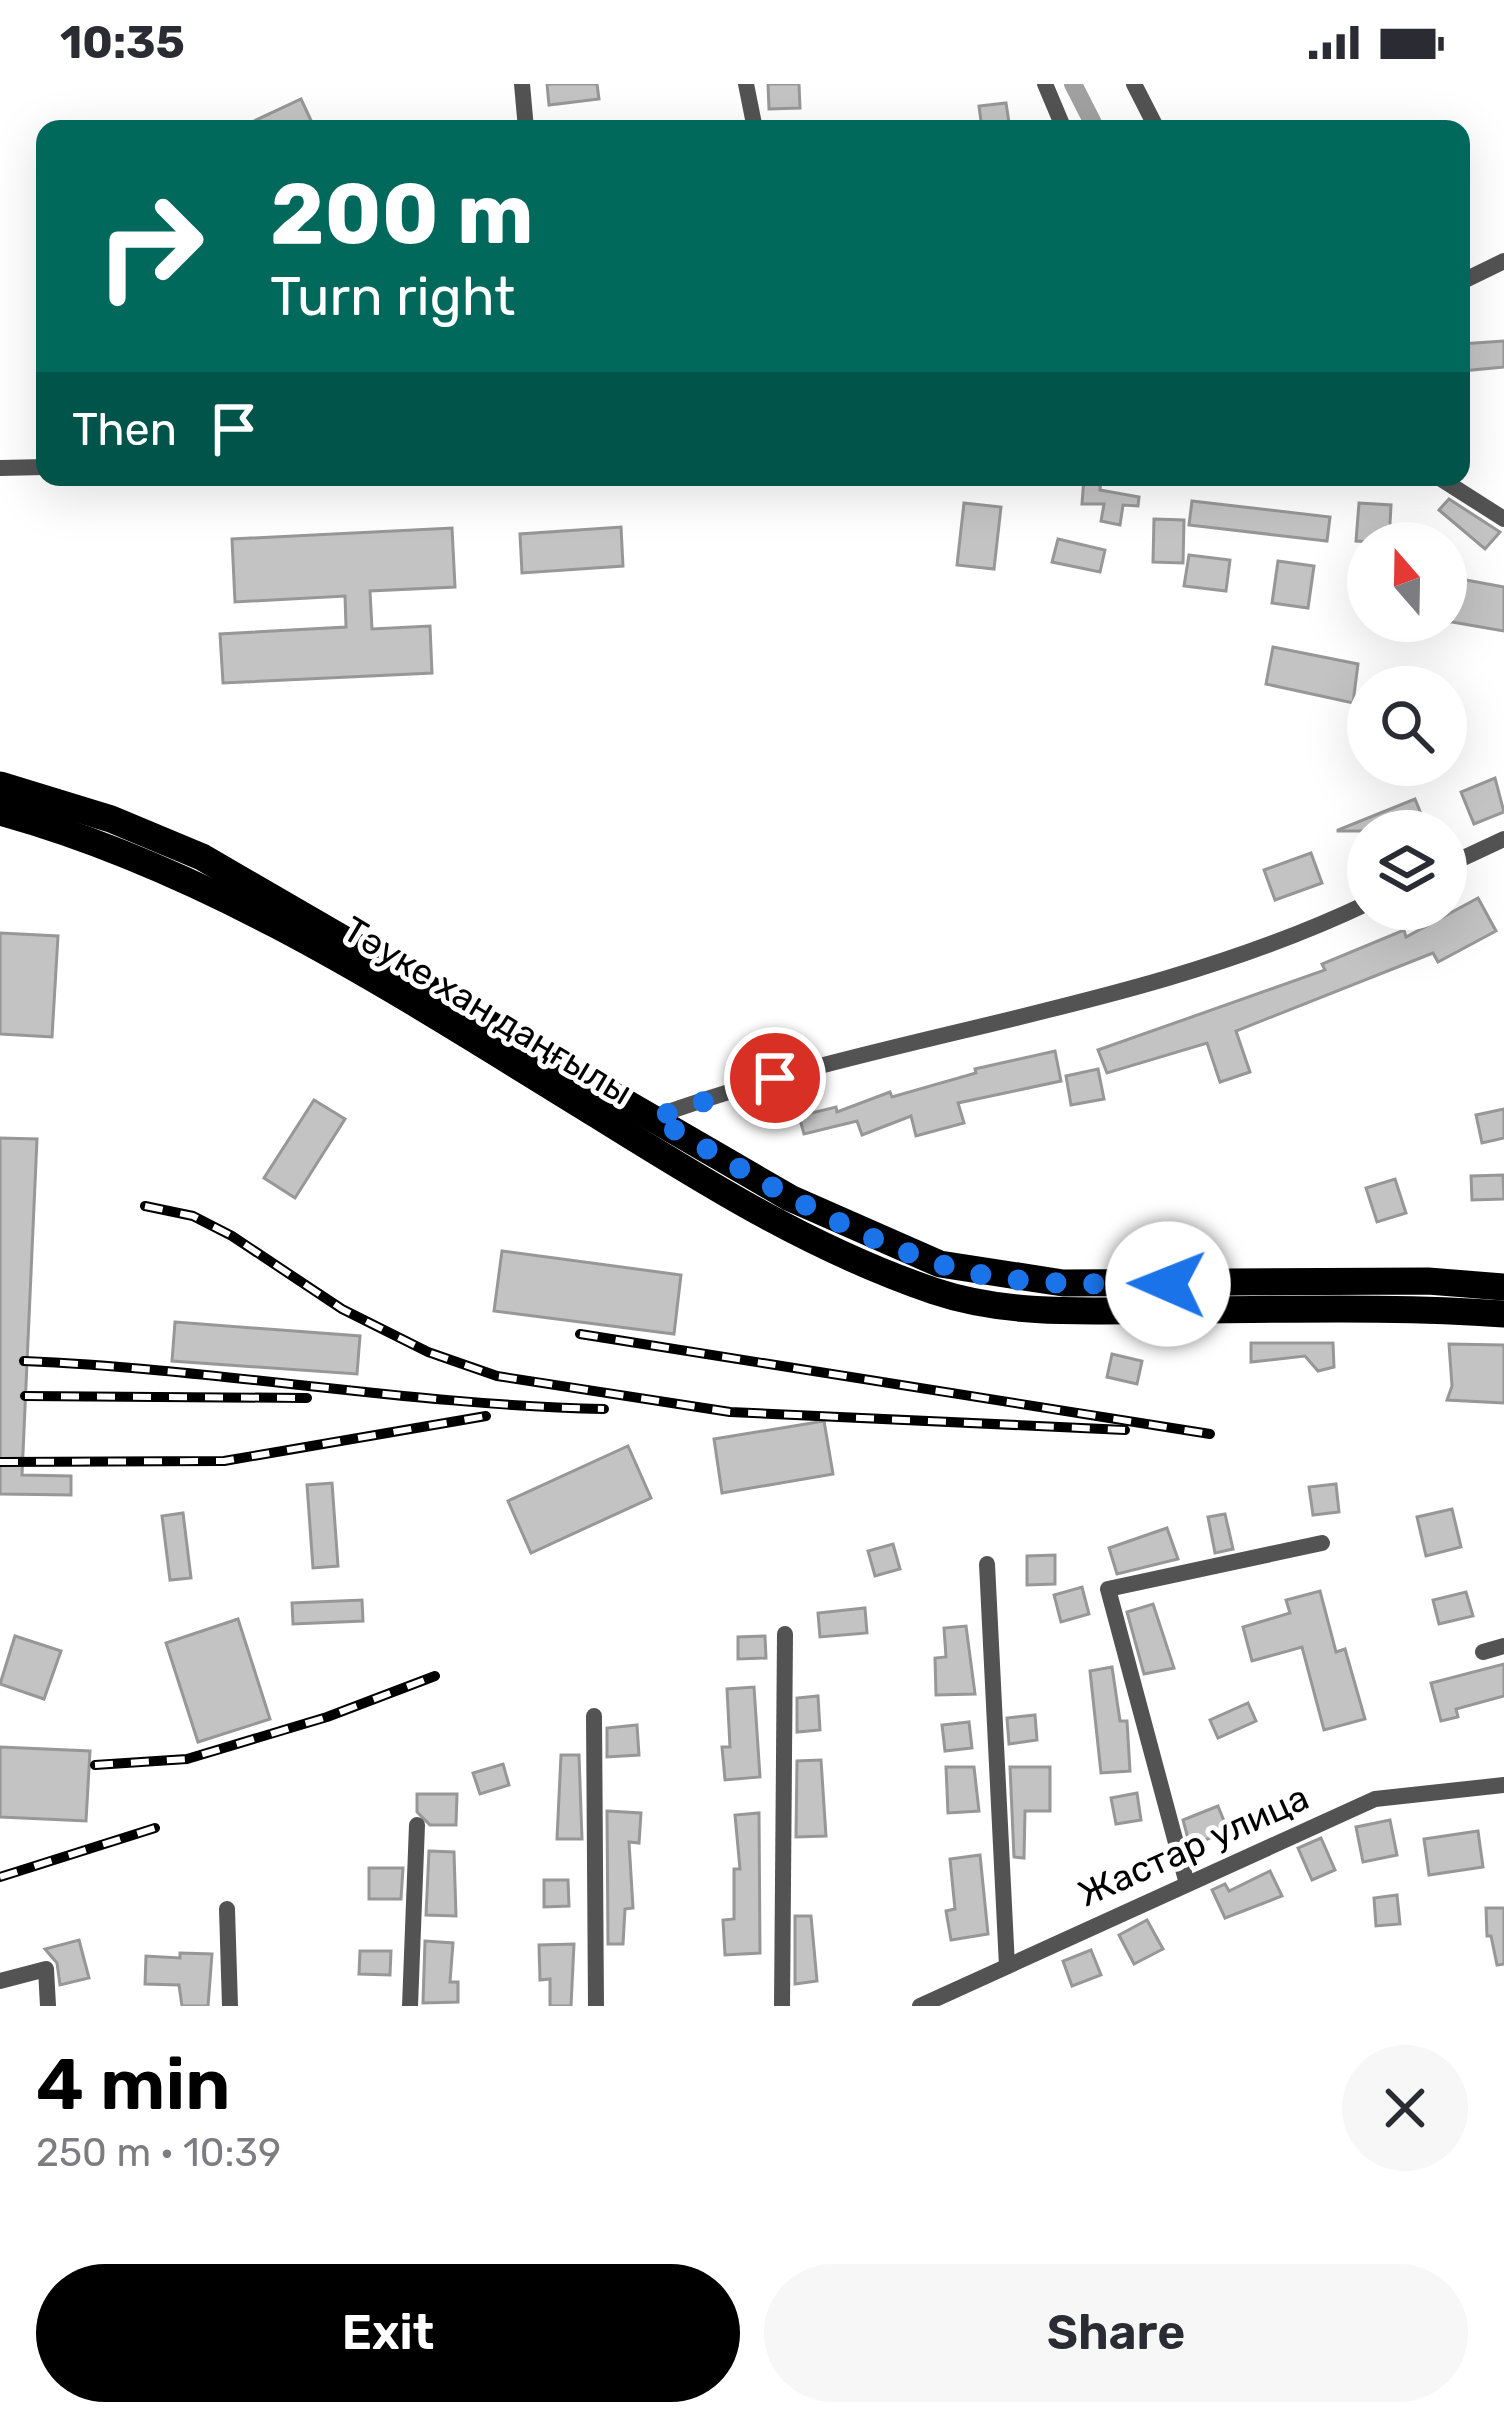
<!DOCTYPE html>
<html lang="en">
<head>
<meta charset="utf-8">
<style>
  body { margin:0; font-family:Rubik,sans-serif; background:#f7f7f7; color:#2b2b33; height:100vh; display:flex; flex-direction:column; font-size:45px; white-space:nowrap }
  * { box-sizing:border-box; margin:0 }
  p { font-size:39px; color:#7c7c81 }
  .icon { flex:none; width:66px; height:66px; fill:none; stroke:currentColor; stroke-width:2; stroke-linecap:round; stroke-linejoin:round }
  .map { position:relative; height:1922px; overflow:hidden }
  .drawer { display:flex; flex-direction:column; background:#fff; flex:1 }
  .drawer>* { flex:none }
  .guide { position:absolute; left:36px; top:36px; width:1434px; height:366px; border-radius:24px; box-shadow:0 12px 48px #0002; background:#00695c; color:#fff; overflow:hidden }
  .needle { width:78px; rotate:340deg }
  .fabs { position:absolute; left:1347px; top:438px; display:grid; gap:24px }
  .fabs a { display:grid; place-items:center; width:120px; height:120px; border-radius:50%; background:#fff; box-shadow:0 12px 48px #0002; font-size:60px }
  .pin { position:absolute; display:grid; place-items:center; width:102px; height:102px; color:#fff; margin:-51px; border:6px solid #fff; border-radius:50%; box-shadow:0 3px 12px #0007 }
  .me { position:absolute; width:132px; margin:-66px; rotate:271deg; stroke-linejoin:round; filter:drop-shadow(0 0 9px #0008) }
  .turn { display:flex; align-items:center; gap:42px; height:252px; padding:0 36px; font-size:54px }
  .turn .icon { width:156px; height:156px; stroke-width:2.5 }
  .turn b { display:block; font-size:84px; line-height:102px }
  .then { display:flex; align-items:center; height:114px; padding:0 36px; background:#0003; gap:24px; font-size:45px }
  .round { display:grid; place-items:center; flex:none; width:126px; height:126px; border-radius:63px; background:#f7f7f7 }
  .head { display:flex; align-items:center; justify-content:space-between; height:204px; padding:0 36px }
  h1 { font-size:72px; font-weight:600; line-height:90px; color:#000 }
  .action { display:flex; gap:24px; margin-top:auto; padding:24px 36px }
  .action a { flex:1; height:138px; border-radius:72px; background:#000; color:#fff; font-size:48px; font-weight:600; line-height:138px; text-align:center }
  .action a+a { background:#f7f7f7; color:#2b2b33 }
  .status { display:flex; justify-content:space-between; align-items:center; height:84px; padding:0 60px; background:#fff; direction:ltr }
  .status svg { height:33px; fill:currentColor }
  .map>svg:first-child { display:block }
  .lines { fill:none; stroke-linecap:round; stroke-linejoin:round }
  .canal { stroke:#a1a1a1; stroke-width:18 }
  .building { fill:#c3c3c3; stroke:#979797; stroke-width:3 }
  .street { stroke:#535353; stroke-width:16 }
  .primary { stroke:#000; stroke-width:27 }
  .rail-casing { stroke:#000; stroke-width:10 }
  .rail { stroke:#fff; stroke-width:6; stroke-dasharray:18; stroke-linecap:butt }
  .route { stroke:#1a73e8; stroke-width:21; stroke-dasharray:0 37.8 }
  .labels { text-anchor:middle; stroke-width:10; stroke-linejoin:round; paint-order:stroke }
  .street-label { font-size:36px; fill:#000; stroke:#fff }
</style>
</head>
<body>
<div class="status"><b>10:35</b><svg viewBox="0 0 49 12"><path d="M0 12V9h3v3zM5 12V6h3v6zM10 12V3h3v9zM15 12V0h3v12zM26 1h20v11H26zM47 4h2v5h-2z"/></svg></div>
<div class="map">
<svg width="1504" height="1922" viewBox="0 0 1504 1922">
  <rect width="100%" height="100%" fill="#fff"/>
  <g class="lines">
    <path class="canal" d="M1073 0 1096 45"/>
  </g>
  <g class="building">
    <path d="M547 0H597L599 15 549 21Z"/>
    <path d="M768 0H799L800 24 769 25Z"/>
    <path d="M301 15 315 45H237Z"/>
    <path d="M1006 19 1010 45H982L979 22Z"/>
    <path d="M1504 257V283L1461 287V260Z"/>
    <path d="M1084 393H1101L1100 406 1139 413 1138 422 1123 421 1120 441 1101 437 1104 420H1082Z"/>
    <path d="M1449 415 1500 448 1485 465 1439 426Z"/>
    <path d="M1192 417 1330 433 1327 457 1189 441Z"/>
    <path d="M964 419 1001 423 994 485 957 481Z"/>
    <path d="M1359 419 1391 421 1389 459 1356 457Z"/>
    <path d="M1154 435 1184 436 1183 479 1153 478Z"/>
    <path d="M621 443 623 482 522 489 520 450Z"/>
    <path d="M452 444 455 503 370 507 372 545 430 542 432 589 223 599 220 550 346 543 345 512 235 518 232 455Z"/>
    <path d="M1058 455 1105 466 1100 488 1052 478Z"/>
    <path d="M1189 471 1230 476 1226 507 1184 502Z"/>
    <path d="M1278 477 1314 482 1308 524 1272 519Z"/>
    <path d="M1466 496 1504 503V547L1446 537V500L1464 504Z"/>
    <path d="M1273 563 1358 580 1353 619 1266 600Z"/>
    <path d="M1495 694 1504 728 1474 740 1461 708Z"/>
    <path d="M1415 715 1428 747H1338V746Z"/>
    <path d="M1311 769 1322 799 1275 816 1264 786Z"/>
    <path d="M1478 814 1496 847 1438 878 1433 869 1236 947 1250 988 1220 998 1207 959 1107 989 1098 966 1325 886 1322 880 1404 846 1406 853Z"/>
    <path d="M0 849 58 852 52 953 0 950Z"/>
    <path d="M1055 967 1061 997 958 1019 964 1039 916 1052 911 1032 862 1051 857 1037 804 1050 799 1032 836 1023 837 1028 890 1008 892 1013 976 989 975 985Z"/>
    <path d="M1098 985 1104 1015 1071 1021 1066 992Z"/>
    <path d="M314 1016 345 1035 295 1114 264 1094Z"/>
    <path d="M1504 1025V1054L1482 1059 1476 1031Z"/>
    <path d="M0 1054 37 1055 22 1391 71 1392V1411L0 1410Z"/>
    <path d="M1503 1091 1504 1115 1472 1116 1471 1092Z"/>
    <path d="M1395 1095 1406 1129 1377 1138 1366 1104Z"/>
    <path d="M502 1167 681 1191 674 1250 494 1227Z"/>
    <path d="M175 1238 360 1252 357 1290 172 1277Z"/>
    <path d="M1251 1259H1333L1334 1283 1318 1287 1305 1272 1251 1278Z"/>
    <path d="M1449 1260 1504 1261V1319L1447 1316 1452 1302Z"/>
    <path d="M1112 1270 1142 1277 1137 1300 1107 1293Z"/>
    <path d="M824 1337 833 1390 722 1409 714 1355Z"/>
    <path d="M628 1362 651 1414 531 1469 508 1417Z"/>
    <path d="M332 1399 338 1482 313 1484 307 1401Z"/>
    <path d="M1336 1400 1339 1428 1313 1431 1309 1403Z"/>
    <path d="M1452 1425 1461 1463 1426 1472 1417 1433Z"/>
    <path d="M183 1429 191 1494 170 1496 162 1432Z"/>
    <path d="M1225 1430 1233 1465 1215 1469 1208 1433Z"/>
    <path d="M1167 1444 1178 1475 1117 1490 1109 1464Z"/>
    <path d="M893 1460 900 1485 875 1492 868 1467Z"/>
    <path d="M1055 1471V1500L1027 1501V1472Z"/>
    <path d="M1082 1503 1089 1530 1061 1538 1054 1511Z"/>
    <path d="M1320 1507 1336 1568 1345 1565 1365 1635 1324 1646 1302 1563 1252 1577 1243 1543 1290 1529 1286 1516Z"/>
    <path d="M1466 1508 1473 1532 1439 1540 1433 1516Z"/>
    <path d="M362 1516 363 1537 293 1540 292 1519Z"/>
    <path d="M1153 1520 1174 1584 1144 1590 1127 1528Z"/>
    <path d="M865 1524 867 1549 820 1553 818 1529Z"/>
    <path d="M238 1535 270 1635 198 1658 166 1559Z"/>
    <path d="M966 1542 975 1610 936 1611 935 1574 946 1573 944 1544Z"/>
    <path d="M15 1552 61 1567 44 1615 0 1600Z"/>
    <path d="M765 1552 766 1574 738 1575V1553Z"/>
    <path d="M1504 1580V1612L1456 1625 1458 1633 1441 1637 1431 1599Z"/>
    <path d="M1112 1583 1120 1637H1127L1130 1687 1101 1689 1090 1587Z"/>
    <path d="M754 1603 760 1693 725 1696 722 1663H730L727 1605Z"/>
    <path d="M818 1612 820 1646 797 1648V1614Z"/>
    <path d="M1248 1619 1256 1637 1218 1654 1210 1636Z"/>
    <path d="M1035 1631 1037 1656 1009 1660 1007 1634Z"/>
    <path d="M969 1638 972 1664 945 1667 942 1641Z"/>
    <path d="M637 1641 639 1671 607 1673V1644Z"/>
    <path d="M0 1663 90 1667 86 1737 0 1733Z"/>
    <path d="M561 1671H579L582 1755H557Z"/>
    <path d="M821 1676 826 1752 796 1753 797 1677Z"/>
    <path d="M503 1680 509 1701 480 1710 473 1689Z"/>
    <path d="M946 1683H974L979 1727 948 1729Z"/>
    <path d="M1010 1683H1050V1727H1025L1024 1774 1014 1773Z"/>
    <path d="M1137 1709 1141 1736 1116 1740 1111 1714Z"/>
    <path d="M417 1710H457L456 1741H430L417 1728Z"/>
    <path d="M1218 1722 1228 1747 1190 1762 1183 1736Z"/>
    <path d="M607 1727 641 1729 639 1759 629 1758 633 1824 625 1825 623 1860H608Z"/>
    <path d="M759 1729 760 1869 725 1871 723 1836 734 1835V1785H740L735 1731Z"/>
    <path d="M1390 1736 1397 1771 1363 1778 1356 1743Z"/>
    <path d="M1478 1747 1483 1783 1429 1791 1424 1755Z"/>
    <path d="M1321 1754 1335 1786 1312 1796 1298 1764Z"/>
    <path d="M429 1767 454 1768 456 1832 426 1831Z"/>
    <path d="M980 1771 988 1850 951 1856 946 1827 955 1825 950 1775Z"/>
    <path d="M369 1784H403L401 1815H369Z"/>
    <path d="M1270 1787 1282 1812 1225 1834 1212 1806 1225 1800 1229 1807Z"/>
    <path d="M544 1796H568L569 1822 544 1823Z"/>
    <path d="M1397 1811 1400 1840 1376 1842 1374 1814Z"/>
    <path d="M1486 1824H1504V1880L1497 1881 1491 1852H1487Z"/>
    <path d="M795 1832H811L817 1897 795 1900Z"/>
    <path d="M1147 1836 1163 1865 1134 1880 1119 1851Z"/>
    <path d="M79 1856 89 1894 60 1901 57 1879 45 1865Z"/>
    <path d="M425 1857 453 1859 450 1898H458V1918L423 1919Z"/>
    <path d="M574 1860 571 1922H550V1895L540 1896 539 1861Z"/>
    <path d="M1091 1866 1101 1891 1072 1902 1063 1877Z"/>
    <path d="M360 1867H391L390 1891 359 1890Z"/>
    <path d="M180 1869 212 1870 208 1922H182L179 1901 145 1900 146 1872 180 1874Z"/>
  </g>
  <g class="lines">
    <g class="street">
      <path d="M522 0 526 45"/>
      <path d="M746 0 755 45"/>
      <path d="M1045 0 1064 45"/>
      <path d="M1134 0 1157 45"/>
      <path d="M1461 198 1504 177"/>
      <path d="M0 384 45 383"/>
      <path d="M1438 393 1504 435"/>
      <path d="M1446 782 1504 755"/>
      <path d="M654 1033C887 948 1142 927 1368 819"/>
      <path d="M987 1480 1007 1882"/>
      <path d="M1483 1568 1504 1562"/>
      <path d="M594 1632 596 1922"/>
      <path d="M1187 1800 1108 1505 1322 1459"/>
      <path d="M227 1825 230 1922"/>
      <path d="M0 1897 46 1885 48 1922"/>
      <path d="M410 1922 417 1741"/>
      <path d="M782 1922 785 1550"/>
      <path d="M920 1922 1375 1715 1504 1701"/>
    </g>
    <g class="primary">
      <path d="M0 701 111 735 202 773 790 1114 940 1180 1063 1199 1428 1197 1504 1203"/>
      <path d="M0 728C215 787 408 915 597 1031 706 1099 811 1165 934 1207 1008 1232 1091 1227 1168 1226 1280 1226 1392 1222 1504 1230"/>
    </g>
    <g class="rail-casing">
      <g id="rail">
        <path d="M145 1122 193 1132 232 1152 342 1225 428 1268 497 1292 730 1328 1125 1346"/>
        <path d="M580 1250 1210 1350"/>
        <path d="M24 1277C218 1285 410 1321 604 1325"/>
        <path d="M25 1312 307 1314"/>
        <path d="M0 1378 224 1377 486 1332"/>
        <path d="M95 1681 187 1675 327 1633 435 1592"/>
        <path d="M0 1793 155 1744"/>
      </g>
    </g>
    <use href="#rail" class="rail"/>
  </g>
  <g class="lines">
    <path class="route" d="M775 994 654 1034C746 1087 838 1147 940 1180 1012 1204 1093 1199 1168 1200"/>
  </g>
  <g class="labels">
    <g class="street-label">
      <text transform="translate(488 926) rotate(31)" y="13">Тәуке хан даңғылы</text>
      <text transform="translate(1193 1761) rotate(-24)" y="13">Жастар улица</text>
    </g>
  </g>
</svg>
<div class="fabs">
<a><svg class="needle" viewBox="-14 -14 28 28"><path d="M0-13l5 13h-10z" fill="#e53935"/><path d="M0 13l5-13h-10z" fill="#7c7c81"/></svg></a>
<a><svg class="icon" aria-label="search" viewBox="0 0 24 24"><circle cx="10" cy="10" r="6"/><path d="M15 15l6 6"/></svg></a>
<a><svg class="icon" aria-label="layers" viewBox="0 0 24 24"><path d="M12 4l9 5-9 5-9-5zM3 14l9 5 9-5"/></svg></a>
</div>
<div class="pin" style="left:775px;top:994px;background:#d93025"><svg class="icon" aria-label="arrive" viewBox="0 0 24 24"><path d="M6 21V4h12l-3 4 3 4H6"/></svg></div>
<svg class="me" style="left:1168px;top:1200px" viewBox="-20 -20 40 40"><circle r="19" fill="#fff"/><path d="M0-13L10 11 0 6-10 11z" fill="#1a73e8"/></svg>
<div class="guide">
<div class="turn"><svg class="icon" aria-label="right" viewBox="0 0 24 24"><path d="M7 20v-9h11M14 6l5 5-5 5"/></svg><div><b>200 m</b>Turn right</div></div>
<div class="then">Then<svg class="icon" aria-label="arrive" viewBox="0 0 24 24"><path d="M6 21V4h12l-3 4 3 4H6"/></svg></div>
</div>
</div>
<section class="drawer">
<div class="head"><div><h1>4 min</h1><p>250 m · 10:39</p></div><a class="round"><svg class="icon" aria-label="close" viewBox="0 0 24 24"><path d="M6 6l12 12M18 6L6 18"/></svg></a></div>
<div class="action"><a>Exit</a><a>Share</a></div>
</section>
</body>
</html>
